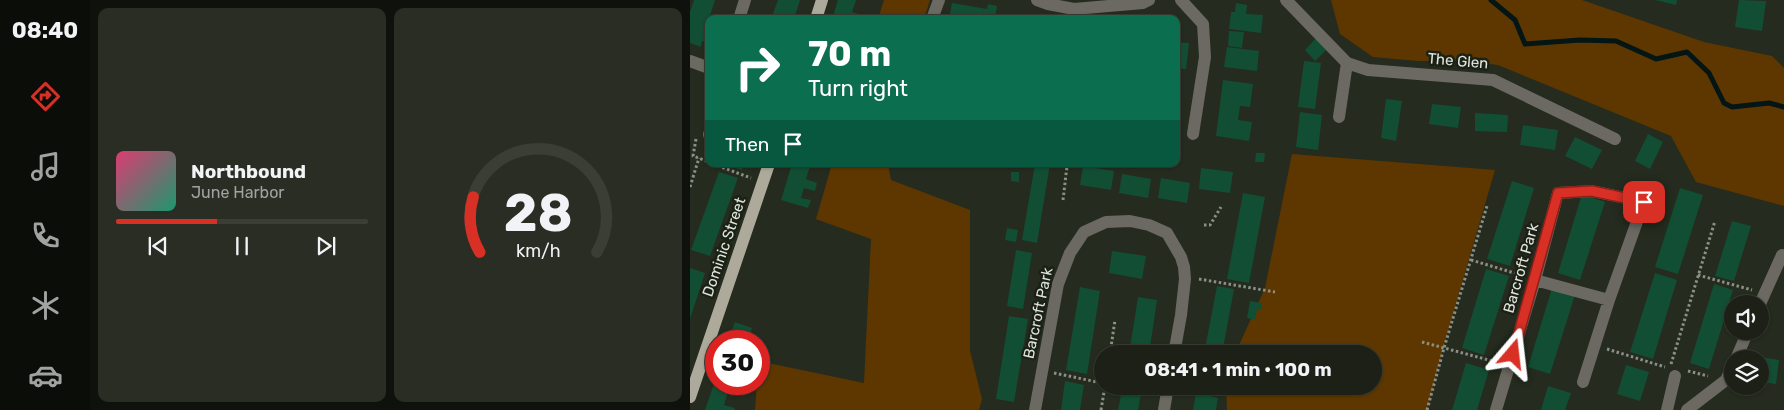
<!DOCTYPE html>
<html lang="en">
<head>
<meta charset="utf-8">
<style>
  body { margin:0; font-family:Rubik,sans-serif; background:#292d23; color:#f1f3f6; height:100vh; display:flex; flex-direction:column; font-size:19px; white-space:nowrap }
  * { box-sizing:border-box; margin:0 }
  p { font-size:16px; color:#a0a3a1 }
  .icon { flex:none; width:28px; height:28px; fill:none; stroke:currentColor; stroke-width:2; stroke-linecap:round; stroke-linejoin:round }
  .map { position:relative; flex:1; overflow:hidden }
  .side { display:flex; flex-direction:column; gap:8px; padding:8px; background:#0f120c; width:600px }
  .side>* { flex:none }
  .hud { position:absolute; left:15px; top:15px; width:475px; height:152px; border-radius:10px; box-shadow:0 1px 4px #0004,0 0 0 1px #3a3e35; background:#0b6e4f; color:#fff; overflow:hidden }
  .tools { position:absolute; left:1034px; top:295px; display:grid; gap:10px }
  .tools a { display:grid; place-items:center; width:45px; height:45px; border-radius:50%; background:#1c2016; box-shadow:0 1px 4px #0004,0 0 0 1px #3a3e35; font-size:25px }
  .speed { position:absolute; left:15px; top:330px; display:flex; gap:10px; font-size:25px; font-weight:700; text-align:center }
  .speed>* { display:grid; place-content:center; width:65px; height:65px; border-radius:50%; background:#1c2016; box-shadow:0 1px 4px #0004,0 0 0 1px #3a3e35; line-height:1 }
  .speed .limit { border:8px solid #d22; background:#fff; color:#111 }
  .pin { position:absolute; display:grid; place-items:center; width:42px; height:42px; color:#fff; margin:-21px; border-radius:10px; box-shadow:0 2px 8px #0006 }
  .me { position:absolute; width:55px; margin:-28px; rotate:17deg; stroke-linejoin:round; filter:drop-shadow(0 0 4px #0008) }
  .turn { display:flex; align-items:center; gap:18px; height:105px; padding:0 20px; font-size:22px }
  .turn .icon { width:65px; height:65px; stroke-width:2.5 }
  .turn b { display:block; font-size:35px; line-height:42px }
  .then { display:flex; align-items:center; height:48px; padding:0 20px; background:#0003; gap:10px; font-size:19px }
  .side .tile { flex:1; display:flex; flex-direction:column; justify-content:center; gap:8px; min-width:0; padding:0 18px; border-radius:10px; background:#292d23 }
  .side .dial { align-items:center; gap:0 }
  .dial svg { height:130px; overflow:visible; fill:none; stroke:#3a3e35; stroke-width:7; stroke-linecap:round; text-anchor:middle }
  .dial text { fill:#f1f3f6; stroke:none }
  .song { display:flex; align-items:center; gap:15px }
  .cover { width:60px; height:60px; border-radius:8px; background:linear-gradient(135deg,hsl(340 70% 55%),hsl(160 70% 35%)) }
  .played { height:5px; border-radius:2px; background:linear-gradient(90deg,#d93025 40%,#3a3e35 40%) }
  .keys { display:flex; justify-content:space-around; direction:ltr }
  .side .tiles { flex:1; display:grid; gap:8px; grid-template-columns:repeat(2,1fr) }
  .trip { position:absolute; left:404px; top:345px; width:288px; height:50px; border-radius:25px; background:#1c2016; box-shadow:0 1px 4px #0004,0 0 0 1px #3a3e35; font-weight:700; line-height:50px; text-align:center }
  main { display:flex; flex:1; min-height:0 }
  .dock { display:flex; flex-direction:column; width:90px; justify-content:space-around; align-items:center; background:#0b0d09; color:#a0a3a1 }
  .dock .icon { width:35px; height:35px }
  .dock .on { color:#d93025 }
  .dock b { font-size:22px; color:#f1f3f6 }
  .map>svg:first-child { display:block }
  .green { fill:#5e3700 }
  .lines { fill:none; stroke-linecap:round; stroke-linejoin:round }
  .stream { stroke:#031514; stroke-width:5 }
  .building { fill:#124e33 }
  .path { stroke:#8a9085; stroke-width:3; stroke-dasharray:2.5 2.5; stroke-linecap:butt }
  .minor { stroke:#6b6962; stroke-width:12 }
  .major { stroke:#adaa9b; stroke-width:12 }
  .route-casing { stroke:#8d1f18; stroke-width:12 }
  .route { stroke:#d93025; stroke-width:9 }
  .labels { text-anchor:middle; dominant-baseline:central; stroke-width:5; stroke-linejoin:round; paint-order:stroke }
  .street-label { font-size:15px; fill:#e1e6dd; stroke:#1b2115 }
</style>
</head>
<body>
<main>
<nav class="dock">
<b>08:40</b>
<svg class="icon on" aria-label="directions" viewBox="0 0 24 24"><path d="M12 3l9 9-9 9-9-9zM9 14v-3h6M13 9l2 2-2 2"/></svg>
<svg class="icon" aria-label="music" viewBox="0 0 24 24"><path d="M9 18V5l10-2v13"/><circle cx="6" cy="18" r="3"/><circle cx="16" cy="16" r="3"/></svg>
<svg class="icon" aria-label="phone" viewBox="0 0 24 24"><path d="M5 4h4l2 5-3 2q2 4 5 5l2-3 5 2v4C11 20 4 13 5 4z"/></svg>
<svg class="icon" aria-label="climate" viewBox="0 0 24 24"><path d="M12 3v18M4 7l16 10M4 17L20 7"/></svg>
<svg class="icon" aria-label="car" viewBox="0 0 24 24"><path d="M5 17H2v-5l4-1 3-4h7l3 4 3 1v5h-3M9 17h6M6 11h13"/><circle cx="7" cy="17" r="2"/><circle cx="17" cy="17" r="2"/></svg>
</nav>
<section class="side">
<div class="tiles">
<div class="tile">
<div class="song"><i class="cover"></i><div><b>Northbound</b><p>June Harbor</p></div></div>
<div class="played"></div>
<div class="keys"><svg class="icon" aria-label="previous" viewBox="0 0 24 24"><path d="M18 5L8 12l10 7zM5 5v14"/></svg><svg class="icon" aria-label="pause" viewBox="0 0 24 24"><path d="M8 5v14M16 5v14"/></svg><svg class="icon" aria-label="next" viewBox="0 0 24 24"><path d="M6 5l10 7-10 7zM19 5v14"/></svg></div>
</div>
<div class="tile dial"><svg viewBox="0 0 100 80">
<path d="M14 69A42 42 0 1 1 86 69"/>
<path d="M14 69A42 42 0 0 1 10 35" stroke="#d93025"/>
<text x="50" y="56" font-size="32" font-weight="700">28</text>
<text x="50" y="72" font-size="11">km/h</text>
</svg></div>
</div>
</section>
<div class="map">
<svg width="1094" height="410" viewBox="0 0 1094 410">
  <rect width="100%" height="100%" fill="#252b1e"/>
  <!-- green -->
  <path class="green" d="M194 0H240L234 19H188Z
    M641 0H892L1014 42 1082 56 1094 68V206L1006 182 981 136 808 65 778 61H728L683 57 650 34Z
    M602 154 805 170 756 338 737 410H537L536 386H682V354H545L575 288Z
    M142 164H198L201 180 280 210V351L292 399 289 410H65L67 384H69V361L174 383 181 239 90 206 126 219Z"/>
  <g class="lines">
    <!-- stream -->
    <path class="stream" d="M801 0 825 20 835 44 890 40 926 41 966 59 997 52 1019 73 1034 103 1042 107 1079 103 1094 107"/>
  </g>
  <!-- building -->
  <path class="building" d="M4 0H25L15 31 19 32V34L16 42 12 41 11 47 0 43V12Z
    M88 0H110L104 19H81Z
    M148 0H166L162 12 172 15 170 19H142Z
    M965 0H987L986 5Z
    M1049 0 1076 1 1072 31 1045 27Z
    M262 3 297 9 298 4 307 6 305 19H264L265 15 260 14Z
    M546 3 557 5 556 14 573 15 571 33 539 29 541 12H545Z
    M539 31 554 32 552 48 538 46Z
    M626 38 637 49 625 61 615 50Z
    M486 42 499 43 496 69 486 68Z
    M537 47 569 51 567 71 534 67Z
    M614 61 631 63 625 109 608 107Z
    M533 80 563 84 560 107 550 106 548 120 562 122 559 141 526 136Z
    M696 99 712 101 706 141 691 138Z
    M742 104 771 107 768 128 739 124Z
    M486 108H490L487 126H486Z
    M610 112 632 115 628 150 606 147Z
    M785 113 818 115 817 132 785 131Z
    M833 125 868 130 865 150 830 145Z
    M958 134 973 142 960 169 945 161Z
    M885 137 912 150 902 169 875 156Z
    M566 153H575L574 162H565Z
    M34 164H54L52 170Z
    M102 164H128L127 168 120 166 116 179 127 183 125 191 114 188 111 198 121 200 118 208 91 200Z
    M345 164H360L347 243 332 240Z
    M393 166 424 171 421 190 390 185Z
    M511 168 543 172 540 193 509 189Z
    M29 172 48 178 20 256 1 250Z
    M321 172H329V182L321 181Z
    M432 174 461 179 458 198 429 193Z
    M471 178 500 183 497 203 468 198Z
    M822 181 844 188 820 266 797 259Z
    M990 188 1013 195 988 274 965 267Z
    M553 193 575 197 559 283 537 279Z
    M892 194 915 202 890 280 868 273Z
    M1042 221 1061 226 1044 281 1025 276Z
    M317 228 328 230 326 242 315 240Z
    M326 250 342 253 333 309 317 306Z
    M422 251 456 256 452 279 419 273Z
    M0 268 15 273 0 319Z
    M796 269 819 276 794 355 772 348Z
    M965 273 987 280 963 359 940 352Z
    M1024 284 1043 290 1019 369 1000 363Z
    M527 286 544 289 532 354H514Z
    M390 287 410 291 397 374 376 370Z
    M862 288 885 295 860 374 838 367Z
    M448 297 467 300 459 354H439Z
    M560 301 572 303 571 310 567 309 565 320 557 318Z
    M319 316 338 319 324 402 306 399Z
    M45 322 62 328 57 341H38Z
    M1064 356 1089 360 1086 384 1070 382V359H1064Z
    M776 363 799 370 787 410H762Z
    M936 365 959 372 950 401 927 394Z
    M26 378V384H51L49 392 39 388 34 405 45 408 44 410H15Z
    M375 381 394 385 390 410H371Z
    M858 386 881 393 875 410H851Z
    M432 390 451 394 448 410H428Z
    M506 393 528 398 526 410H503Z"/>
  <g class="lines">
    <!-- path -->
    <path class="path" d="M6 139 3 156 19 162
      M23 164 61 178
      M0 187 9 158
      M373 200 377 166
      M514 225H520L531 207
      M781 260 831 275
      M1008 275 1062 290
      M509 279 585 292
      M732 342 806 362
      M917 349 975 367
      M420 354 425 320
      M981 364 1025 221
      M998 371 1018 376
      M364 373 412 383
      M433 386 464 391
      M411 410 415 386
      M737 410 754 348 797 206"/>
    <!-- minor -->
    <path class="minor" d="M347 0 358 4 384 9 453 3 459 0
      M491 0 513 24 515 57 503 134
      M596 0 657 63 678 70 803 80 925 139
      M49 19 55 0
      M242 19 249 0
      M0 61 19 68
      M649 117 657 63
      M19 135V134
      M845 280 919 300
      M1070 304 1092 255
      M1046 359 1058 331
      M345 410 368 284 380 253 394 232 416 222 440 221 459 225 477 233 491 257 494 267 495 279 491 315 484 354
      M474 410 478 386
      M806 410 845 280 868 193 902 191 954 202 919 300 893 382
      M977 410 985 376
      M997 410 1036 380 1042 366"/>
    <!-- major -->
    <path class="major" d="M126 19 132 0
      M0 397 79 164"/>
  </g>
  <g class="lines">
    <!-- route casing -->
    <g class="route-casing">
      <path id="route" d="M823 354 868 193 902 191 954 202"/>
    </g>
    <!-- route -->
    <use href="#route" class="route"/>
  </g>
  <g class="labels">
    <!-- street labels -->
    <g class="street-label">
      <text transform="translate(768 61) rotate(5)">The Glen</text>
      <text transform="translate(34 247) rotate(-71)">Dominic Street</text>
      <text transform="translate(831 268) rotate(-74)">Barcroft Park</text>
      <text transform="translate(348 313) rotate(-78)">Barcroft Park</text>
    </g>
  </g>
</svg>
<div class="tools">
<a><svg class="icon" aria-label="sound" viewBox="0 0 24 24"><path d="M4 9h4l5-4v14l-5-4H4zM17 9q2 3 0 6"/></svg></a>
<a><svg class="icon" aria-label="layers" viewBox="0 0 24 24"><path d="M12 4l9 5-9 5-9-5zM3 14l9 5 9-5"/></svg></a>
</div>
<div class="speed"><div class="limit">30</div></div>
<div class="pin" style="left:954px;top:202px;background:#d93025"><svg class="icon" aria-label="arrive" viewBox="0 0 24 24"><path d="M6 21V4h12l-3 4 3 4H6"/></svg></div>
<svg class="me" style="left:823px;top:354px" viewBox="-20 -20 40 40"><path d="M0-17L14 15 0 8-14 15z" fill="#d93025" stroke="#fff" stroke-width="4"/></svg>
<div class="trip">08:41 · 1 min · 100 m</div>
<div class="hud">
<div class="turn"><svg class="icon" aria-label="right" viewBox="0 0 24 24"><path d="M7 20v-9h11M14 6l5 5-5 5"/></svg><div><b>70 m</b>Turn right</div></div>
<div class="then">Then<svg class="icon" aria-label="arrive" viewBox="0 0 24 24"><path d="M6 21V4h12l-3 4 3 4H6"/></svg></div>
</div>
</div>
</main>
</body>
</html>
